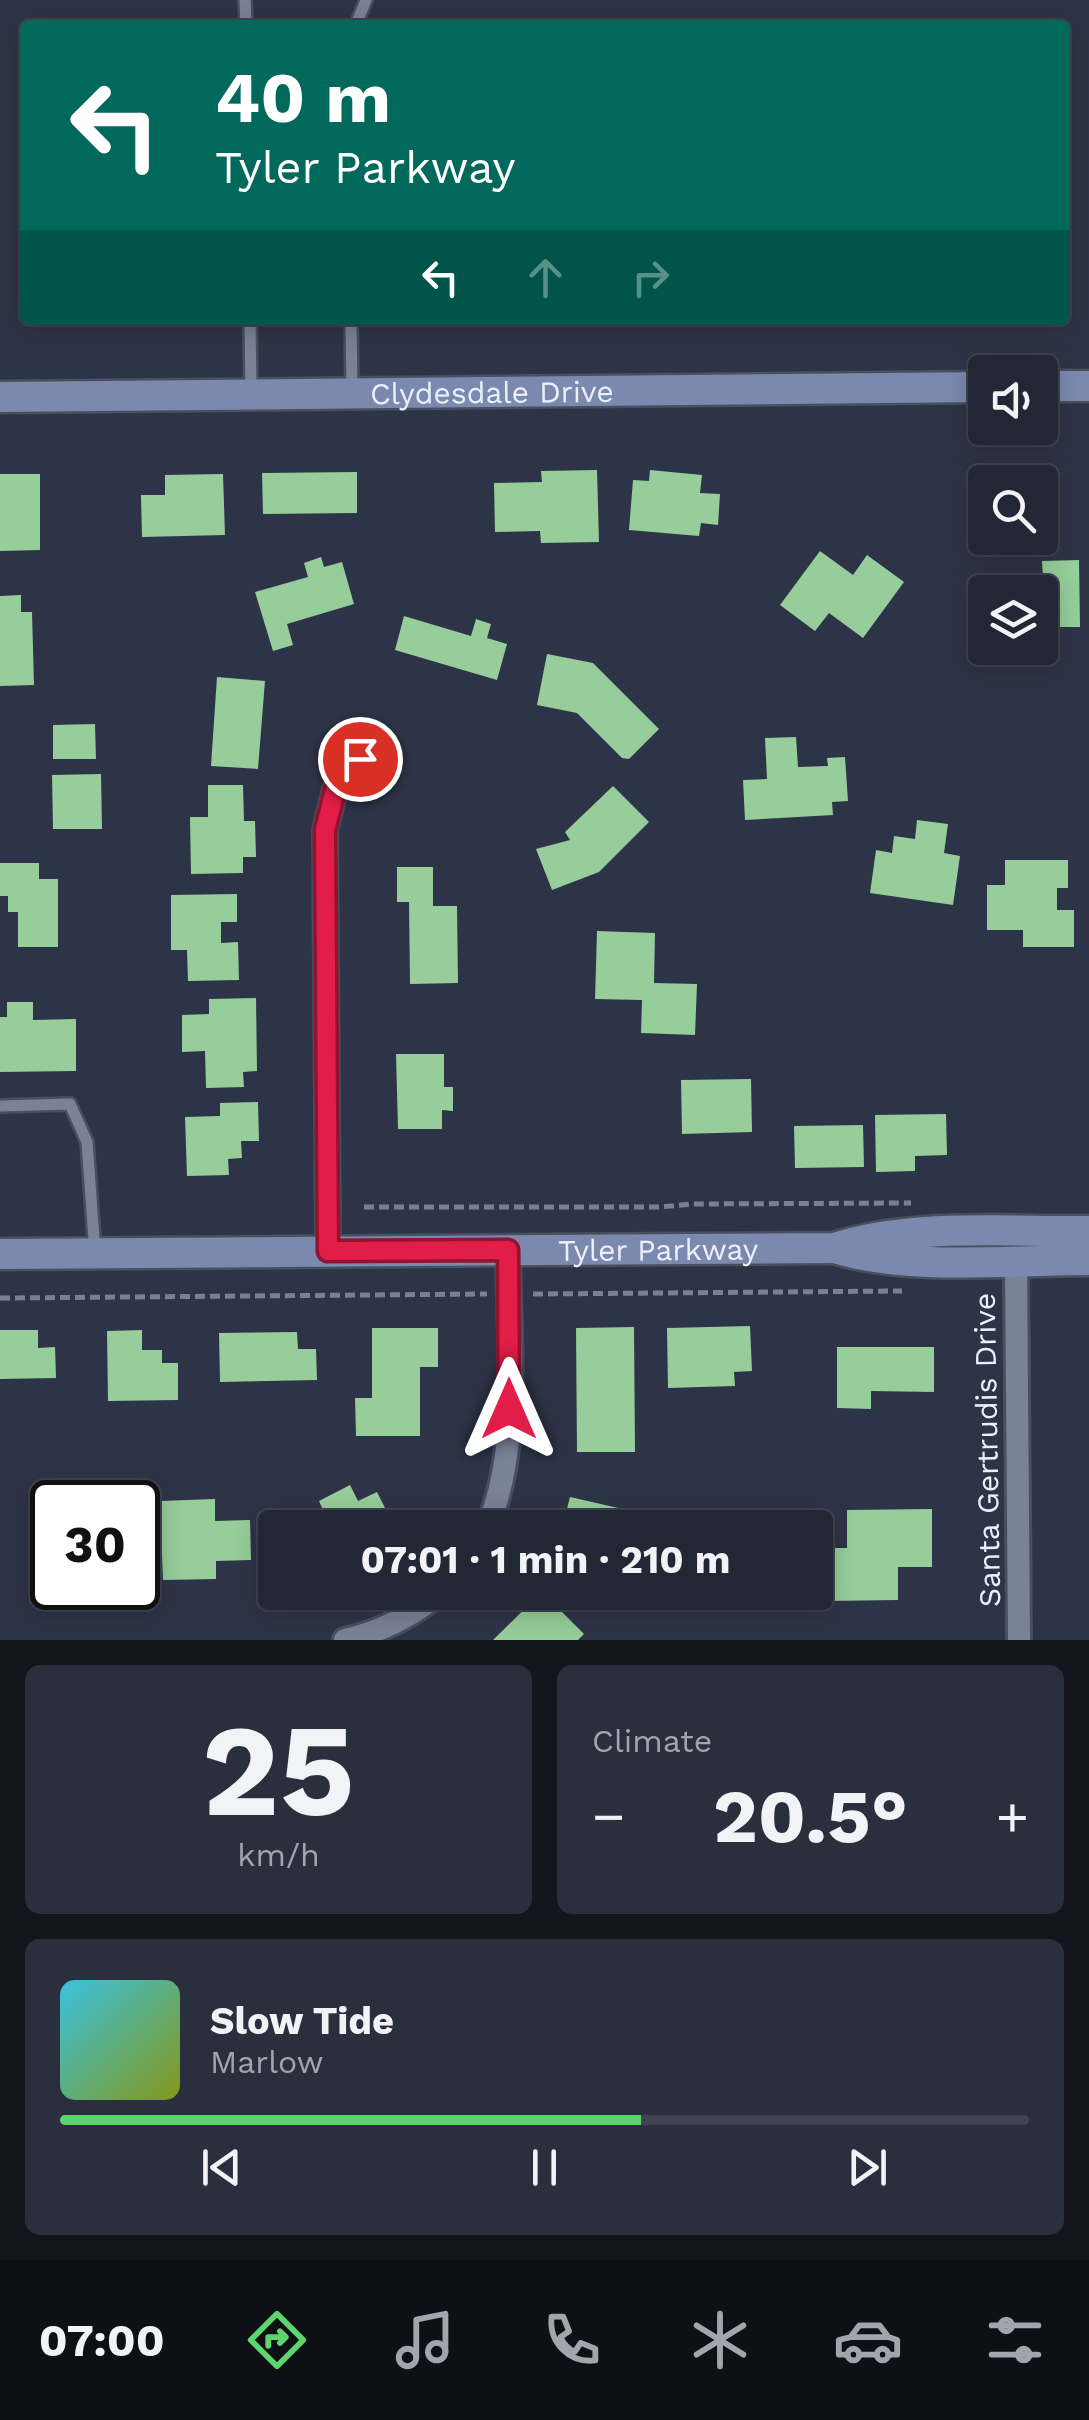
<!DOCTYPE html>
<html lang="en">
<head>
<meta charset="utf-8">
<style>
  body { margin:0; font-family:"Work Sans",sans-serif; background:#2a2f3d; color:#f1f3f6; height:100vh; display:flex; flex-direction:column; font-size:38px; white-space:nowrap }
  * { box-sizing:border-box; margin:0 }
  p { font-size:32px; color:#a2a5ad }
  .icon { flex:none; width:55px; height:55px; fill:none; stroke:currentColor; stroke-width:2; stroke-linecap:round; stroke-linejoin:round }
  .map { position:relative; height:1640px; overflow:hidden }
  .side { display:flex; flex-direction:column; gap:25px; padding:25px; background:#13151d; flex:1 }
  .side>* { flex:none }
  .top-card { position:absolute; left:20px; top:20px; width:1050px; height:305px; border-radius:10px; box-shadow:0 5px 25px #0003,0 0 0 2px #3f4450; background:#00695c; color:#fff; overflow:hidden }
  .fabs { position:absolute; left:968px; top:355px; display:grid; gap:20px }
  .fabs a { display:grid; place-items:center; width:90px; height:90px; border-radius:10px; background:#222735; box-shadow:0 5px 25px #0003,0 0 0 2px #3f4450; font-size:50px }
  .speed { position:absolute; left:30px; top:1480px; display:flex; gap:20px; font-size:50px; font-weight:700; text-align:center }
  .speed>* { display:grid; place-content:center; width:130px; height:130px; border-radius:50%; background:#222735; box-shadow:0 5px 25px #0003,0 0 0 2px #3f4450; line-height:1 }
  .speed .limit { border:5px solid #111; border-radius:15px; background:#fff; color:#111 }
  .pin { position:absolute; display:grid; place-items:center; width:85px; height:85px; color:#fff; margin:-42px; border:5px solid #fff; border-radius:50%; box-shadow:0 2px 10px #0007 }
  .me { position:absolute; width:110px; margin:-55px; rotate:0deg; stroke-linejoin:round; filter:drop-shadow(0 0 8px #0008) }
  .turn { display:flex; align-items:center; gap:35px; height:210px; padding:0 30px; font-size:45px }
  .turn .icon { width:130px; height:130px; stroke-width:2.5 }
  .turn b { display:block; font-size:70px; line-height:85px }
  .lanes { display:flex; align-items:center; height:95px; padding:0 30px; background:#0003; justify-content:center; gap:50px; direction:ltr }
  .lanes .off { opacity:.35 }
  .big { font-size:75px; font-weight:700; line-height:1.1 }
  .side .tile { flex:1; display:flex; flex-direction:column; justify-content:center; gap:15px; min-width:0; padding:0 35px; border-radius:15px; background:#2a2f3d }
  .side .dial { align-items:center; gap:0 }
  .dial b { font-size:130px; line-height:1 }
  .song { display:flex; align-items:center; gap:30px }
  .cover { width:120px; height:120px; border-radius:15px; background:linear-gradient(135deg,hsl(190 70% 55%),hsl(70 70% 35%)) }
  .played { height:10px; border-radius:5px; background:linear-gradient(90deg,#5dd56d 60%,#3f4450 60%) }
  .keys { display:flex; justify-content:space-around; direction:ltr }
  .heat { display:flex; justify-content:space-between; align-items:center; font-size:55px; direction:ltr }
  .side .tiles { flex:1; display:grid; gap:25px; grid-template-columns:1fr 1fr }
  .tile:last-child { grid-column:span 2 }
  .trip { position:absolute; left:258px; top:1510px; width:575px; height:100px; border-radius:10px; background:#222735; box-shadow:0 5px 25px #0003,0 0 0 2px #3f4450; font-weight:700; line-height:100px; text-align:center }
  .menu { display:flex; height:160px; justify-content:space-around; align-items:center; background:#0e1015; color:#a2a5ad }
  .menu .icon { width:70px; height:70px }
  .menu .on { color:#5dd56d }
  .menu b { font-size:45px; color:#f1f3f6 }
  .map>svg:first-child { display:block }
  .building { fill:#96cd9a }
  .lines { fill:none; stroke-linecap:round; stroke-linejoin:round }
  .lane-casing { stroke:#494f5f; stroke-width:16 }
  .street-casing { stroke:#494f5f; stroke-width:28 }
  .secondary-casing { stroke:#494f5f; stroke-width:35 }
  .path { stroke:#7b8091; stroke-width:5; stroke-dasharray:10 5; stroke-linecap:butt }
  .lane { stroke:#7a8298; stroke-width:11 }
  .street { stroke:#7a8298; stroke-width:22 }
  .secondary { stroke:#7c89af; stroke-width:30 }
  .route-casing { stroke:#92132f; stroke-width:25 }
  .route { stroke:#e11d48; stroke-width:18 }
  .labels { text-anchor:middle; dominant-baseline:central; stroke-width:10; stroke-linejoin:round; paint-order:stroke }
  .street-label { font-size:30px; fill:#ecf0fd; stroke:#2e3447 }
</style>
</head>
<body>
<div class="map">
<svg width="1089" height="1640" viewBox="0 0 1089 1640">
  <rect width="100%" height="100%" fill="#2e3447"/>
  <!-- building -->
  <path class="building" d="M597 470 599 542 541 543 540 531 495 532 494 483 542 482 541 471Z
    M650 470 702 475 700 493 720 494 718 525 701 523 699 536 629 530 633 480 649 481Z
    M357 472V513L263 514 262 473Z
    M0 474H40V550L0 551Z
    M223 474 225 535 142 537 141 495H165V475Z
    M820 551 853 575 867 555 904 582 863 638 829 613 815 631 780 605Z
    M321 557 324 567 342 562 354 604 287 624 293 645 273 651 255 592 308 577 304 563Z
    M1079 560 1080 627H1040V592H994V578L1043 577 1042 561Z
    M980 591H985V628H981Z
    M21 595V612H32L34 685 0 686V596Z
    M404 616 471 636 476 619 491 624 487 638 507 644 497 680 395 650Z
    M547 654 593 663 659 729 629 759 622 758 577 713 537 705Z
    M217 677 265 681 258 769 211 766Z
    M95 724 96 759H53V725Z
    M796 737 798 767 828 766 827 758 845 757 848 801 832 802 833 815 745 820 743 780 767 779 765 738Z
    M101 774 102 829H53L52 775Z
    M208 785H243L244 821H255L256 857H243V873L191 874 190 817H208Z
    M613 786 649 822 599 872 552 890 536 849 570 840 565 832Z
    M917 820 948 824 944 853 960 856 953 905 870 893 876 850 892 853 894 836 915 839Z
    M1005 860H1068V888H1057V910H1074V947H1023V930H987V885H1005Z
    M0 863H39V879H58V947H18V912H8V896H0Z
    M397 867H433V906H457L458 983 410 984 409 902H397Z
    M237 894V922H221V943L238 942 239 980 188 981 187 950H171V895Z
    M597 931 655 933 654 983 697 984 695 1035 641 1033 642 1000 595 999Z
    M256 998 257 1071 243 1072 244 1087 206 1088 205 1051 182 1052V1015L209 1014V999Z
    M7 1002H33V1020L76 1019V1071L0 1072V1017H7Z
    M396 1054H444V1087H453V1111L442 1110V1129H398Z
    M751 1079 752 1132 682 1134 681 1080Z
    M258 1102 259 1141H241L242 1158 228 1159 229 1175 187 1176 185 1117 220 1116V1103Z
    M946 1114 947 1155 915 1156V1171L876 1172 875 1115Z
    M863 1125 864 1167 795 1168 794 1126Z
    M750 1326 752 1371 734 1372 735 1386 668 1388 667 1328Z
    M634 1327 635 1452H577L576 1328Z
    M372 1328H438V1367H420V1436H356L355 1398H372Z
    M0 1330H38V1348L55 1347 56 1378 0 1379Z
    M142 1330V1350H162V1363H178V1400L108 1401 107 1331Z
    M297 1332 298 1349H316L317 1380 220 1382 219 1333Z
    M837 1347H934V1392L871 1391V1409L837 1408Z
    M350 1485 358 1501 377 1492 395 1528H310L327 1519 319 1501Z
    M570 1497 636 1512 632 1528H562Z
    M215 1499V1521L250 1520 251 1560 216 1561V1579L163 1580 160 1501Z
    M932 1509V1567H898V1600L827 1601V1548H847V1510Z
    M542 1592 584 1634 578 1640H493Z"/>
  <g class="lines">
    <!-- lane casing -->
    <g class="lane-casing">
      <path id="lane" d="M245 0 246 25
        M356 25 366 0
        M250 320 251 391
        M351 320 352 390
        M0 1106 70 1104 87 1142 95 1253"/>
    </g>
    <!-- street casing -->
    <g class="street-casing">
      <path id="street" d="M328 1251 325 830 335 790 360 759
        M1016 1260 1019 1640
        M487 1528C522 1447 508 1337 508 1249
        M345 1640C381 1632 412 1616 441 1592"/>
    </g>
    <!-- secondary casing -->
    <g class="secondary-casing">
      <g id="secondary">
        <path d="M1040 386H1089"/>
        <path id="s1" d="M0 397 985 387"/>
        <path d="M835 1248C906 1271 1012 1260 1089 1260"/>
        <path id="s2" d="M0 1254 835 1248C909 1223 1010 1232 1089 1231"/>
      </g>
    </g>
    <!-- path -->
    <path class="path" d="M364 1207H660L692 1204 911 1203
      M533 1294 902 1291
      M0 1298 487 1294"/>
    <!-- lane -->
    <use href="#lane" class="lane"/>
    <!-- street -->
    <use href="#street" class="street"/>
    <!-- secondary -->
    <use href="#secondary" class="secondary"/>
  </g>
  <g class="lines">
    <!-- route casing -->
    <g class="route-casing">
      <path id="route" d="M360 759 335 790 325 830 328 1251 508 1250 509 1409"/>
    </g>
    <!-- route -->
    <use href="#route" class="route"/>
  </g>
  <g class="labels">
    <!-- street labels -->
    <g class="street-label">
      <text stroke="none"><textPath href="#s1" startOffset="492">Clydesdale Drive</textPath></text>
      <text stroke="none"><textPath href="#s2" startOffset="658">Tyler Parkway</textPath></text>
      <text transform="translate(987 1450) rotate(-91)">Santa Gertrudis Drive</text>
    </g>
  </g>
</svg>
<div class="fabs">
<a><svg class="icon" aria-label="sound" viewBox="0 0 24 24"><path d="M4 9h4l5-4v14l-5-4H4zM17 9q2 3 0 6"/></svg></a>
<a><svg class="icon" aria-label="search" viewBox="0 0 24 24"><circle cx="10" cy="10" r="6"/><path d="M15 15l6 6"/></svg></a>
<a><svg class="icon" aria-label="layers" viewBox="0 0 24 24"><path d="M12 4l9 5-9 5-9-5zM3 14l9 5 9-5"/></svg></a>
</div>
<div class="speed"><div class="limit">30</div></div>
<div class="pin" style="left:360px;top:759px;background:#d93025"><svg class="icon" aria-label="arrive" viewBox="0 0 24 24"><path d="M6 21V4h12l-3 4 3 4H6"/></svg></div>
<svg class="me" style="left:509px;top:1409px" viewBox="-20 -20 40 40"><path d="M0-17L14 15 0 8-14 15z" fill="#e11d48" stroke="#fff" stroke-width="4"/></svg>
<div class="trip">07:01 · 1 min · 210 m</div>
<div class="top-card">
<div class="turn"><svg class="icon" aria-label="left" viewBox="0 0 24 24"><path d="M17 20v-9H6M10 6l-5 5 5 5"/></svg><div><b>40 m</b>Tyler Parkway</div></div>
<div class="lanes"><svg class="icon" aria-label="left" viewBox="0 0 24 24"><path d="M17 20v-9H6M10 6l-5 5 5 5"/></svg><svg class="icon off" aria-label="ahead" viewBox="0 0 24 24"><path d="M12 20V5M6 11l6-6 6 6"/></svg><svg class="icon off" aria-label="right" viewBox="0 0 24 24"><path d="M7 20v-9h11M14 6l5 5-5 5"/></svg></div>
</div>
</div>
<section class="side">
<div class="tiles">
<div class="tile dial"><b>25</b><p>km/h</p></div>
<div class="tile"><p>Climate</p>
<div class="heat"><a>−</a><b class="big">20.5°</b><a>+</a></div>
</div>
<div class="tile">
<div class="song"><i class="cover"></i><div><b>Slow Tide</b><p>Marlow</p></div></div>
<div class="played"></div>
<div class="keys"><svg class="icon" aria-label="previous" viewBox="0 0 24 24"><path d="M18 5L8 12l10 7zM5 5v14"/></svg><svg class="icon" aria-label="pause" viewBox="0 0 24 24"><path d="M8 5v14M16 5v14"/></svg><svg class="icon" aria-label="next" viewBox="0 0 24 24"><path d="M6 5l10 7-10 7zM19 5v14"/></svg></div>
</div>
</div>
</section>
<nav class="menu">
<b>07:00</b>
<svg class="icon on" aria-label="directions" viewBox="0 0 24 24"><path d="M12 3l9 9-9 9-9-9zM9 14v-3h6M13 9l2 2-2 2"/></svg>
<svg class="icon" aria-label="music" viewBox="0 0 24 24"><path d="M9 18V5l10-2v13"/><circle cx="6" cy="18" r="3"/><circle cx="16" cy="16" r="3"/></svg>
<svg class="icon" aria-label="phone" viewBox="0 0 24 24"><path d="M5 4h4l2 5-3 2q2 4 5 5l2-3 5 2v4C11 20 4 13 5 4z"/></svg>
<svg class="icon" aria-label="climate" viewBox="0 0 24 24"><path d="M12 3v18M4 7l16 10M4 17L20 7"/></svg>
<svg class="icon" aria-label="car" viewBox="0 0 24 24"><path d="M5 17H2v-5l4-1 3-4h7l3 4 3 1v5h-3M9 17h6M6 11h13"/><circle cx="7" cy="17" r="2"/><circle cx="17" cy="17" r="2"/></svg>
<svg class="icon" aria-label="filters" viewBox="0 0 24 24"><path d="M4 7h16M4 17h16"/><circle cx="9" cy="7" r="2"/><circle cx="15" cy="17" r="2"/></svg>
</nav>
</body>
</html>
